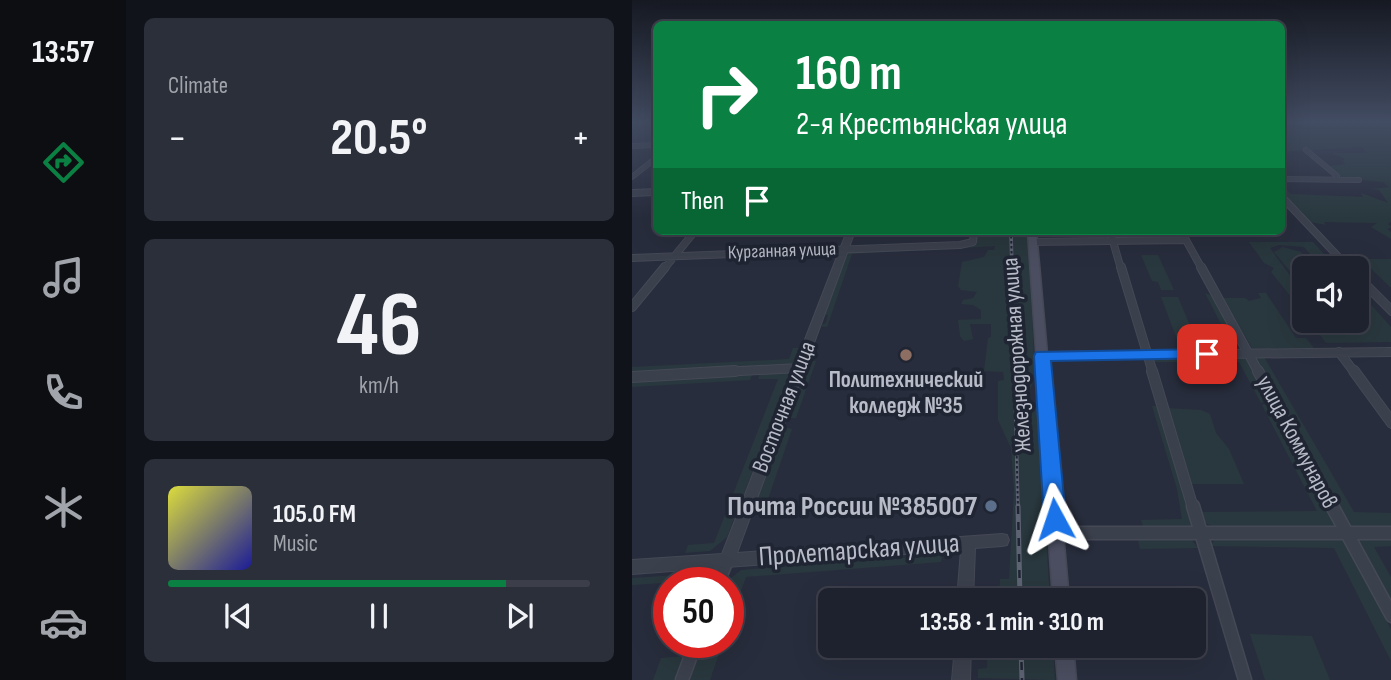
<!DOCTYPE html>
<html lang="en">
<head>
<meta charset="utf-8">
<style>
  body { margin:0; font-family:"Sofia Sans Condensed",sans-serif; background:#2b2f3a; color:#f1f3f6; height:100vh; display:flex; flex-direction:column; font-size:26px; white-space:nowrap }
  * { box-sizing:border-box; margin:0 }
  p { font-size:23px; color:#a1a4aa }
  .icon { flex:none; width:38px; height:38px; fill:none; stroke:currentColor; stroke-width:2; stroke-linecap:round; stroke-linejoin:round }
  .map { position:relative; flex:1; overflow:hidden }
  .side { display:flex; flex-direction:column; gap:18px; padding:18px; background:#101319; width:506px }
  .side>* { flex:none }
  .guide { position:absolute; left:21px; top:21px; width:632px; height:214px; border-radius:10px; box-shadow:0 7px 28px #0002,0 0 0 2px #3c3f4a; background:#0b8043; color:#fff; overflow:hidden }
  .tools { position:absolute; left:660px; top:256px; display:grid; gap:14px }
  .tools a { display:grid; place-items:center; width:77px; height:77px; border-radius:10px; background:#1e222e; box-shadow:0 7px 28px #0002,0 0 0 2px #3c3f4a; font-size:35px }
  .speed { position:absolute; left:21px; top:567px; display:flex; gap:14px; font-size:35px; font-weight:700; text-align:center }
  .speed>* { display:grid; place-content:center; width:91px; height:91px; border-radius:50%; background:#1e222e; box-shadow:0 7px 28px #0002,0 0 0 2px #3c3f4a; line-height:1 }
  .speed .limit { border:10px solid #d22; background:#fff; color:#111 }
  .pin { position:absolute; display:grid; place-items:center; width:60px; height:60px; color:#fff; margin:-30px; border-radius:14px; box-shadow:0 4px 10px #0006 }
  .me { position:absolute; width:77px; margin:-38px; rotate:355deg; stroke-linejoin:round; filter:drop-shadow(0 0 5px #0008) }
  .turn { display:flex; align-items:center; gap:24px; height:147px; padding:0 28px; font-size:32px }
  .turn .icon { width:91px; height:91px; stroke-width:2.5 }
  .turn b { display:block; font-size:49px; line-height:60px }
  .then { display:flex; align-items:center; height:66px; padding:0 28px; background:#0003; gap:14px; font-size:26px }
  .big { font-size:52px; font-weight:700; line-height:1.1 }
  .side .widget { flex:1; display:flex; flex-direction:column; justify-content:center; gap:10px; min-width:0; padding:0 24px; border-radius:10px; background:#2b2f3a }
  .side .dial { align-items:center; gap:0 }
  .dial b { font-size:91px; line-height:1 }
  .song { display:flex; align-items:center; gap:21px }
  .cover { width:84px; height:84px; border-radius:10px; background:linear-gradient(135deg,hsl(60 70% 55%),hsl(240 70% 35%)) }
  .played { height:7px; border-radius:4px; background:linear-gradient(90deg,#0b8043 80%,#3c3f4a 80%) }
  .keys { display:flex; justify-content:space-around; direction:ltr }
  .heat { display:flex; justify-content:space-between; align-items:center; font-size:38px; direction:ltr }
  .trip { position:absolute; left:186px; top:588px; width:388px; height:70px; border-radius:10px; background:#1e222e; box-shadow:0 7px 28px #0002,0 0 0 2px #3c3f4a; font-weight:700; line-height:70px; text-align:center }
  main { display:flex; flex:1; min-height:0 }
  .tab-bar { display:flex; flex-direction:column; width:126px; justify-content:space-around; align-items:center; background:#0c0e12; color:#a1a4aa }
  .tab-bar .icon { width:49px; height:49px }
  .tab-bar .current { color:#0b8043 }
  .tab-bar b { font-size:32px; color:#f1f3f6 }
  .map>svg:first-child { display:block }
  .green { fill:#29383e }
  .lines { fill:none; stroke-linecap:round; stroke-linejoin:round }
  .minor-far4-casing { stroke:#454956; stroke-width:6 }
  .minor-far3-casing { stroke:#454956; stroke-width:8 }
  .minor-far2-casing { stroke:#454956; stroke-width:10 }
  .minor-far1-casing { stroke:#454956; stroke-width:12 }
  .minor-casing { stroke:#454956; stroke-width:15 }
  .tertiary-casing { stroke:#454956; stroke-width:2 }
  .secondary-casing { stroke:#454956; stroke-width:3 }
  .minor-far4 { stroke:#3b404d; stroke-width:4.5 }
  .minor-far3 { stroke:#3b404d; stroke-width:6 }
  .minor-far2 { stroke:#3b404d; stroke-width:8 }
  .minor-far1 { stroke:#3b404d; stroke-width:10 }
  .minor { stroke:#3b404d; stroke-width:12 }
  .tertiary { fill:#3b404d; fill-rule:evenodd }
  .secondary { fill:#4a4e60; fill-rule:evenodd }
  .rail-far1-casing { stroke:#5e6374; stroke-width:3.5 }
  .rail-casing { stroke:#5e6374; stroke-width:5 }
  .rail-far1 { stroke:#202533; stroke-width:2; stroke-dasharray:2.5; stroke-linecap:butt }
  .rail { stroke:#202533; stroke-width:2.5; stroke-dasharray:8; stroke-linecap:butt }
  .route { fill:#1a73e8; stroke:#114b97; stroke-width:2 }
  .education-dot { fill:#8d6e63; stroke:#202533; stroke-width:2.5 }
  .service-dot { fill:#5c6f8a; stroke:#202533; stroke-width:2.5 }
  .labels { text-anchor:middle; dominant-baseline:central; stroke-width:7; stroke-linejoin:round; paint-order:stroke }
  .far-street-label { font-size:19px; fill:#b8bbc8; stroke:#202533 }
  .street-label { font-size:23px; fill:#b8bbc8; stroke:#202533 }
  .poi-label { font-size:23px; font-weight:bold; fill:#b8bbc8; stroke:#202533 }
  .near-poi-label { font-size:28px; font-weight:bold; fill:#b8bbc8; stroke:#202533; text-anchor:end }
  .near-street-label { font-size:28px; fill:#b8bbc8; stroke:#202533 }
</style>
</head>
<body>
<main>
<nav class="tab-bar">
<b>13:57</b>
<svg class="icon current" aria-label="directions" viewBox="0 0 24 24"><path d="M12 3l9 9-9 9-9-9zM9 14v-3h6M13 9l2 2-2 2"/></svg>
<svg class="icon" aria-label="music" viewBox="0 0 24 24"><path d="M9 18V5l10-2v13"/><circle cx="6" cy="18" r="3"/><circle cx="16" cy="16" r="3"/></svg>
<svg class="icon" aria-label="phone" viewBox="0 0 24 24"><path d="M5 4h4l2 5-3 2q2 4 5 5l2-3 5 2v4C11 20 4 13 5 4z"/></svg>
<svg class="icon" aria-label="climate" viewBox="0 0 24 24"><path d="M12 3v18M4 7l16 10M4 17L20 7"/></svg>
<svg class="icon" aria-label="car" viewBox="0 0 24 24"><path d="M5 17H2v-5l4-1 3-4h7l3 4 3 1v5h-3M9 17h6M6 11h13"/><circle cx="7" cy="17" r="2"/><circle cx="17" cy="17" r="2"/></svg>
</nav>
<section class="side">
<div class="widget"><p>Climate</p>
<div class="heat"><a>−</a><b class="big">20.5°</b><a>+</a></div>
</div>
<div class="widget dial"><b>46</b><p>km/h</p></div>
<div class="widget">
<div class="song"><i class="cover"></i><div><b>105.0 FM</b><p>Music</p></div></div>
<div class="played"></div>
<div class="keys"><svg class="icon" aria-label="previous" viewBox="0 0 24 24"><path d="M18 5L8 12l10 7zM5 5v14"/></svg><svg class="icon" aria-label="pause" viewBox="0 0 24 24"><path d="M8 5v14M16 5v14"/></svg><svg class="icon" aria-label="next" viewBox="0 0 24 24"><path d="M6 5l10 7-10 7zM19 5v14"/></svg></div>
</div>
</section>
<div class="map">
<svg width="760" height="680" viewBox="0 0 760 680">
  <rect width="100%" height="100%" fill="#282d3d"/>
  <!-- green -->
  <path class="green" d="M649 123H759L760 221 756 224 760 227 755 229 759 232V239L739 227 745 223 692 222 694 225 678 222 649 192V184L659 194 731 197 729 193 756 203 747 190 737 189 757 187 751 182 710 178 696 166 714 164 710 161 713 159 699 153H735L730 147 649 152Z
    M344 231H396L403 377 396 395 406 410 418 600H367L368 579H377L382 491 379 448 366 420V381L372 380 371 372 352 371 356 338 359 337V324H338L341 339 332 341 328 336 326 320 349 319V310L341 305 329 304 331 300 341 298 345 292 329 290 326 286 330 262 352 257 356 250H362L363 246 280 251 334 246Z
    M617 242H681L705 268H690L672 247 647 245 638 248 667 288 672 289V313L639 272 642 268 632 263Z
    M651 247 669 252 682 268H672V284L666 281 642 252Z
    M274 249 273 251 220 254 195 327 187 326 194 323 196 315 191 314 215 252Z
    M509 255H526L542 290H529L526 282 520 281Z
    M729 259H759V288Z
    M725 289 759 327V342L694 343 677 320H724L725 313 730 312 725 306Z
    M573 293 580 296 607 344 605 349 582 350 574 346 600 345Z
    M626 293H634L664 338H674L683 349 620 348 590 298H613L617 301 629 298Z
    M529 297H546L567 347H548Z
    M161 348H170L163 362 155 365 0 374V367L157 359Z
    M608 356 615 360 637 397 629 403 607 362H518L521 358Z
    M626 357H632L722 512 759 513V528H724L714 523 623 362Z
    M174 361H184L164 418H153Z
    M155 371 158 376 95 537 78 551 53 553 56 545 82 543 146 379H126L128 373Z
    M121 373 118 380 0 387V380Z
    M639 402 703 521 702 528 584 527 575 524 567 512 685 511 630 405Z
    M520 406H525L561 516 562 524 559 527 511 526 509 520 550 519 545 489Z
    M534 408 569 410 578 414 584 433 597 449 612 484H559Z
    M149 426 160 429 136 499 123 501Z
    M759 535V546L742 547 759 577V607L722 539Z
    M704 536 712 542 759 629V661L702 548 578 546 583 539Z
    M559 539 566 548 508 549 506 540Z
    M310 555 309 562 114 577 96 627V583H93L109 570Z
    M60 574 69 576 75 583 61 581 0 585V578Z
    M618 634 680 636 698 680H633Z
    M71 642H91L78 680H58Z
    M355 646H421L423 680 346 678V669L355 668Z
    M54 656 44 680H21L29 658Z"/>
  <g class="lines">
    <!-- minor-far4 casing -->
    <g class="minor-far4-casing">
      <path id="minor-far4" d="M0 146 24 145
        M674 150 705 176 703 179
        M0 177 24 158
        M649 179 727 180"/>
    </g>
    <!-- minor-far3 casing -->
    <g class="minor-far3-casing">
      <path id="minor-far3" d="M0 193 24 192
        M649 196 717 268
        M478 231 489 269
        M549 231 570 269
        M401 242 554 240
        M0 258 328 245 341 242 342 231
        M32 269 63 231"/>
    </g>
    <!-- minor-far2 casing -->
    <g class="minor-far2-casing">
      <path id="minor-far2" d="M489 267 521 373
        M569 267 627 373
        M724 275 760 311
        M0 307 33 267
        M707 352 723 373
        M410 356 760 352
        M71 373 167 368"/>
    </g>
    <!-- minor-far1 casing -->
    <g class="minor-far1-casing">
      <path id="minor-far1" d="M520 371 561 508
        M626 371 701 508
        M722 371 760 423
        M0 377 103 371"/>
    </g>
    <!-- minor casing -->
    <g class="minor-casing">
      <path id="minor" d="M561 506 613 680
        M700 506 760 616
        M424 533H760
        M86 583 95 560
        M50 680 64 642"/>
    </g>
    <!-- tertiary casing -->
    <g class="tertiary-casing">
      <path id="tertiary" d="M215 231H223L105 553 370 534 375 535 377 540 375 545 370 546 343 548 341 600H325L329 550 0 574V560L90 554Z
        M323 646H339L338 680H320Z"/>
    </g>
    <!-- secondary casing -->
    <g class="secondary-casing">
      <path id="secondary" d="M396 231H404L437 600H421Z
        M423 646H441L444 680H426Z"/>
    </g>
    <!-- minor-far4 -->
    <use href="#minor-far4" class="minor-far4"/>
    <!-- minor-far3 -->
    <use href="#minor-far3" class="minor-far3"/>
    <!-- minor-far2 -->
    <use href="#minor-far2" class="minor-far2"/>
    <!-- minor-far1 -->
    <use href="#minor-far1" class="minor-far1"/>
    <!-- minor -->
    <use href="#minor" class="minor"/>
    <!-- tertiary -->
    <use href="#tertiary" class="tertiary"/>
    <!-- secondary -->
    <use href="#secondary" class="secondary"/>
    <!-- rail-far1 casing -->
    <g class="rail-far1-casing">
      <path id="rail-far1" d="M379 231 386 508"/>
    </g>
    <!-- rail casing -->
    <g class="rail-casing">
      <path id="rail" d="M386 506 388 600
        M389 646 390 680"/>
    </g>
    <!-- rail-far1 -->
    <use href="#rail-far1" class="rail-far1"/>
    <!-- rail -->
    <use href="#rail" class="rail"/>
  </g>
  <!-- sky -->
  <linearGradient id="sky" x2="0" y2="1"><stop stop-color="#161922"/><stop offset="0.56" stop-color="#424c62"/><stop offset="1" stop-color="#424c62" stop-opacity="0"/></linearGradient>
  <rect width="760" height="218" fill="url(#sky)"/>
  <!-- route -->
  <path class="route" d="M575 349 583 354 581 358 419 361 434 519 431 526 423 529 415 526 412 519 402 356 404 352Z"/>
  <!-- markers -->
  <circle class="education-dot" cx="274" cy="355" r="7"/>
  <circle class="service-dot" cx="359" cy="506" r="7"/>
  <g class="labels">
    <!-- far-street labels -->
    <g class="far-street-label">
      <text transform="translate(150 251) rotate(-2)">Курганная улица</text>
    </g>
    <!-- street labels -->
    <g class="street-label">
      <text transform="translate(385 355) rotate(-94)">Железнодорожная улица</text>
      <text transform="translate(152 407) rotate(-69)">Восточная улица</text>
      <text transform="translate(665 442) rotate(62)">улица Коммунаров</text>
    </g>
    <!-- poi labels -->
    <g class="poi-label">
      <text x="274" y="380">Политехнический<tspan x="274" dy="26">колледж №35</tspan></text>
    </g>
    <!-- near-poi labels -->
    <g class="near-poi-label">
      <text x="345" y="506">Почта России №385007</text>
    </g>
    <!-- near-street labels -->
    <g class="near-street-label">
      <text transform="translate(227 550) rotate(-4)">Пролетарская улица</text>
    </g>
  </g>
</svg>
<div class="tools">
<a><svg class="icon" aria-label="sound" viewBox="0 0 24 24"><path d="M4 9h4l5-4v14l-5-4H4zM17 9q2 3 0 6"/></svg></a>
</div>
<div class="speed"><div class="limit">50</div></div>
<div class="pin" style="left:575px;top:354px;background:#d93025"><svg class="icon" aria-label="arrive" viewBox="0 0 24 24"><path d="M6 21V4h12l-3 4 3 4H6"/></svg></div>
<svg class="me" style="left:423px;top:519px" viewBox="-20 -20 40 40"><path d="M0-17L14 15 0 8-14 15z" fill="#1a73e8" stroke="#fff" stroke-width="4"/></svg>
<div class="trip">13:58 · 1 min · 310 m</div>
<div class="guide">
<div class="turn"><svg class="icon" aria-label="right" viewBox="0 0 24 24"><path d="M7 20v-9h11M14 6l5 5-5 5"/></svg><div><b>160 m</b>2-я Крестьянская улица</div></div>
<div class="then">Then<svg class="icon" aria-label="arrive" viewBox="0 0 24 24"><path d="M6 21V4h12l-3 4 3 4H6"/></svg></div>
</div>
</div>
</main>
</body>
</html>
